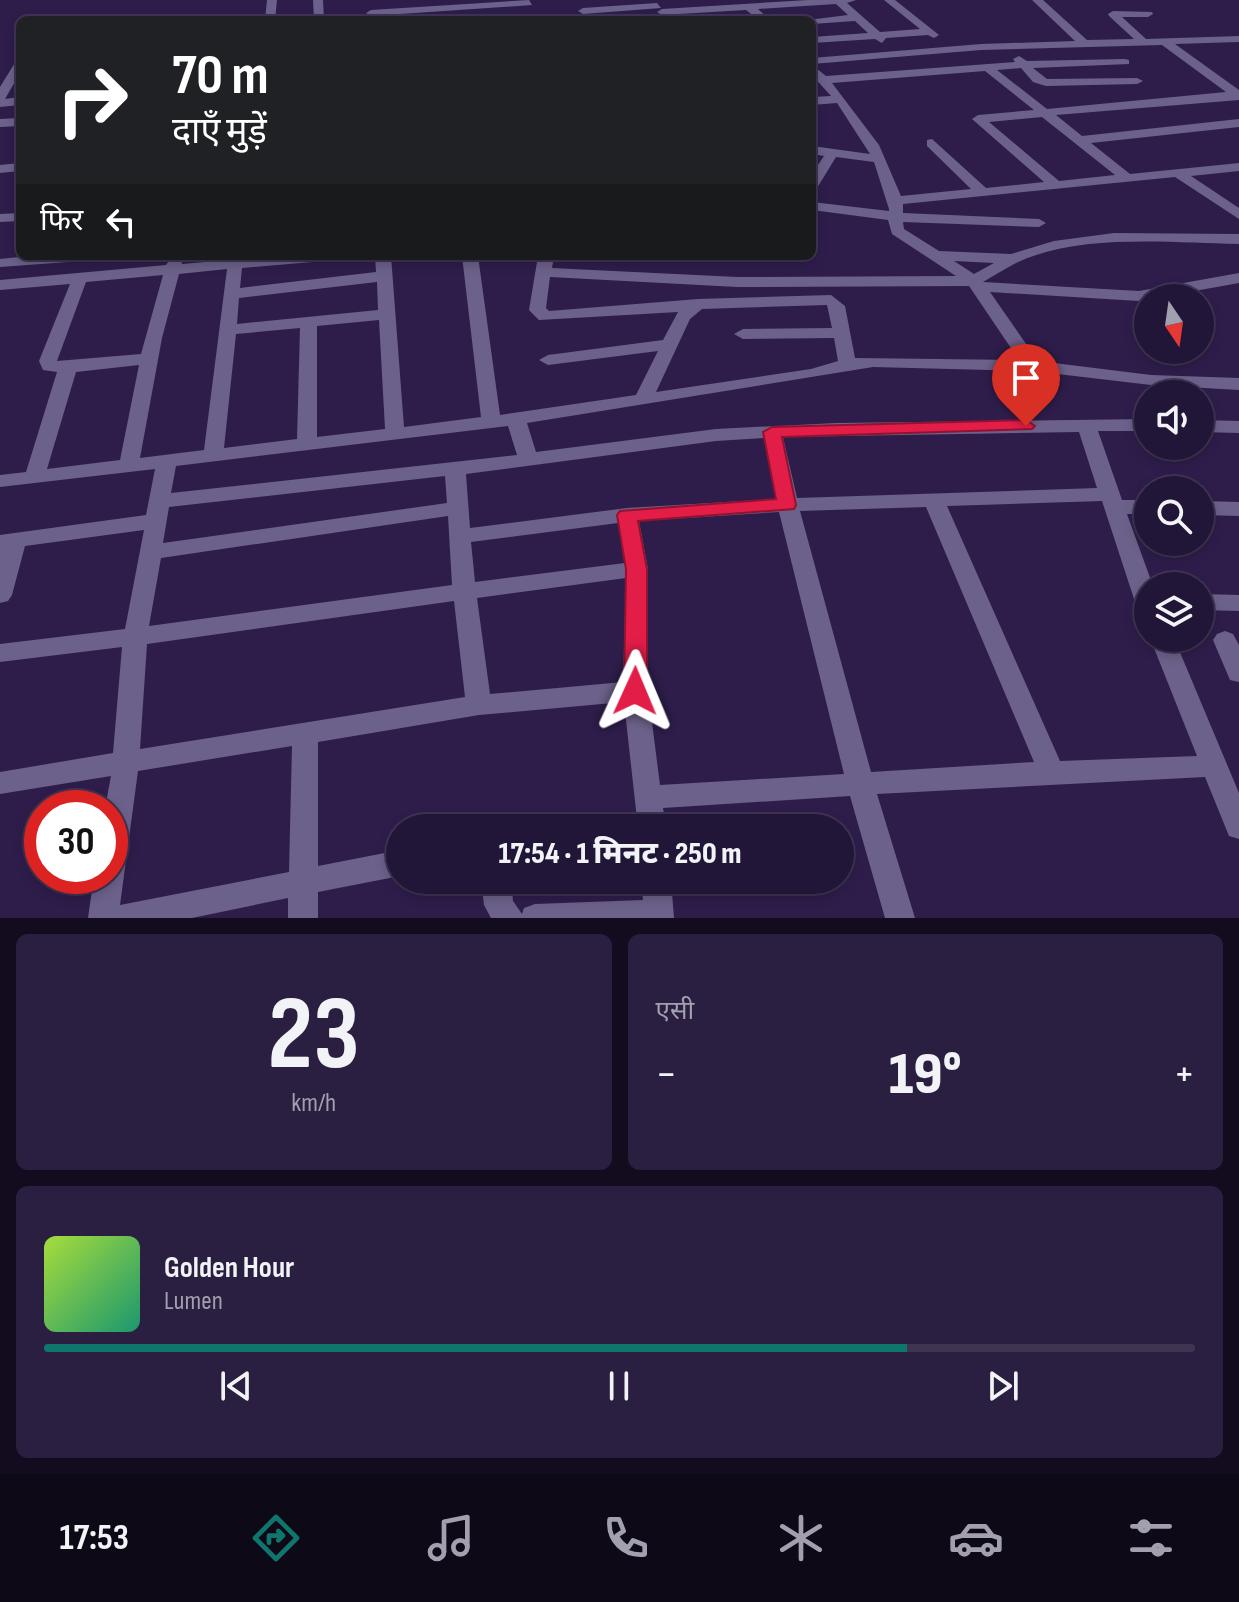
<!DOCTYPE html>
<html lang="hi">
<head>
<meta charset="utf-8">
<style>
  body { margin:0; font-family:"Sofia Sans Condensed","Noto Sans Devanagari",sans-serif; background:#2a1f40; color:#f1f3f6; height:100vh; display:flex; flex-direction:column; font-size:30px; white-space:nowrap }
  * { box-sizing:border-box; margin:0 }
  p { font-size:26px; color:#a29fae }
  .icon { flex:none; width:44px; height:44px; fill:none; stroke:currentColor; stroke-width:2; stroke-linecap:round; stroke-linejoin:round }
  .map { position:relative; height:918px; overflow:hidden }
  .side { display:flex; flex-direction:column; gap:16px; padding:16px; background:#130c1f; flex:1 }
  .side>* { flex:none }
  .banner { position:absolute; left:16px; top:16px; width:800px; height:244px; border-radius:12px; box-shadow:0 4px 12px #0003,0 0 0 2px #3f3553; background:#202124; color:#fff; overflow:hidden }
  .needle { width:52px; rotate:167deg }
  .buttons { position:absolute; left:1134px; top:284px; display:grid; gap:16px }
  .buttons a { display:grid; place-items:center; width:80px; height:80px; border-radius:50%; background:#221638; box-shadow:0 4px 12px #0003,0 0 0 2px #3f3553; font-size:40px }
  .speed { position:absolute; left:24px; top:790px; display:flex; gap:16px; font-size:40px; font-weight:700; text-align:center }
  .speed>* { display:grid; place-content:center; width:104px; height:104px; border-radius:50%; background:#221638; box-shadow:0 4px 12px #0003,0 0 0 2px #3f3553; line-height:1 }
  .speed .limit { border:12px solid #d22; background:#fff; color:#111 }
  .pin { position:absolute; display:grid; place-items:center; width:68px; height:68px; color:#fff; margin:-82px -34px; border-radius:50% 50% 50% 0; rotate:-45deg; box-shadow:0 0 8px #0007 }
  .pin .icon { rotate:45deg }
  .me { position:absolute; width:88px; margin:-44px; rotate:1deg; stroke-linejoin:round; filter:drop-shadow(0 0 6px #0008) }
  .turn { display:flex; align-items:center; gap:28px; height:168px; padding:0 24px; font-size:36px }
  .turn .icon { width:104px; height:104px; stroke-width:2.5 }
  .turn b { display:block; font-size:56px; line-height:68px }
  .then { display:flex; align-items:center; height:76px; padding:0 24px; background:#0003; gap:16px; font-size:30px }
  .big { font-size:60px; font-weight:800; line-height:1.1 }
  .side .widget { flex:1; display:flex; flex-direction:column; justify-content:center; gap:12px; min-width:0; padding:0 28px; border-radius:12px; background:#2a1f40 }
  .side .dial { align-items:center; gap:0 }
  .dial b { font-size:104px; line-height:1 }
  .song { display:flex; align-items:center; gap:24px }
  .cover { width:96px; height:96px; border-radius:12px; background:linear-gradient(135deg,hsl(80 70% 55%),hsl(160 70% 35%)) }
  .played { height:8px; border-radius:4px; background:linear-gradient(90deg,#0f766e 75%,#3f3553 75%) }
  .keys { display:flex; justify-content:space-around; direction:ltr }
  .heat { display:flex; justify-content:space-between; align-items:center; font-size:44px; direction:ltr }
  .side .tiles { flex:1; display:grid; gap:16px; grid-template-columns:1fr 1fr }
  .widget:last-child { grid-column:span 2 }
  .trip { position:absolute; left:386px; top:814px; width:468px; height:80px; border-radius:40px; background:#221638; box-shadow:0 4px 12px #0003,0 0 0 2px #3f3553; font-weight:800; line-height:80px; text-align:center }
  .dock { display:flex; height:128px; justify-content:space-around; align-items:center; background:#0e0916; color:#a29fae }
  .dock .icon { width:56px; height:56px }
  .dock .selected { color:#0f766e }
  .dock b { font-size:36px; color:#f1f3f6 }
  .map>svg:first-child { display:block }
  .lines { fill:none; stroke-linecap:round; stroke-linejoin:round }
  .street { fill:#6c618a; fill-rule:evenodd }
  .route { fill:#e11d48; stroke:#92132f; stroke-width:2 }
</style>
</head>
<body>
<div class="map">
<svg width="1239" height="918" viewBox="0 0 1239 918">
  <rect width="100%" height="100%" fill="#2e1d4b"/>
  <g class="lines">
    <!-- street -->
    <path class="street" d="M267 0H277L275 20H265Z
      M313 0H323L324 20H314Z
      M529 0 532 5 371 16 366 13 371 10Z
      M808 0H856L847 3 880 32 920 29 884 0H895L939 35 934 38 928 35 886 38 882 43 875 39 812 43V37L868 33 855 21 812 24V20H808L848 15 836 4 758 9 770 20H759L746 10 662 15 657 12 662 9Z
      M1032 0H1043L1087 40 1134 39 1109 16 1108 14 1113 11 1152 12 1153 14 1148 17H1122L1146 39 1239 36V42L1175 44 1239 90V100L1056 115 1082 136 1239 119V127L1091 143 1130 174 1239 163V171L1191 176 1239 208V219L1175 177 903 204V213L1039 219 1046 223 1039 227 903 222 904 229 939 251 1011 254 1054 241 1114 233 1239 234V244C1170 243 1079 233 1016 263 1004 269 994 276 983 282L1139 291 1239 273V283L1139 301 990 292 1038 361 1151 375 1239 378V390L1151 385 1032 371 873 367 527 423 536 452 716 429 836 423 1148 419V431H1098L1122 500H1148V514H1127L1153 586H1148V613L1140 611 1136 605 1102 501 947 506 1060 761 1197 756 1150 638H1174L1239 793V839L1229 836 1205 777 877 794 915 918H885L850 796 663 808 666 828H638L624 702 479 715 318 742V866L400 850V876L318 892V918H288V898L192 918H88L94 876H110V808H105L111 776 0 794V772L113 753 122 647 0 662V644L125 629 144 530 25 546 12 595 8 601 0 603V535L146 515 155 469 0 487V475L26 472 57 372 43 370 39 361 70 284 0 290V280L166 265 172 256 181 257 182 264 272 256H332L324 261 242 268 240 288 376 272 375 256H391L404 427 481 417 462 256H478L500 415 636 395 658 351 548 365 539 360 548 355 663 340 678 312 539 320 529 310 538 256H554L552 268 737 277 956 276 892 234 888 220 812 210V202L889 211V209L874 162 836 157 817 188 812 189V174L824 156 812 154V146L870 154 837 103 812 105V97L831 96 812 75V65L826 76 1015 62 1013 59 1019 56 1027 61 1125 59 1129 60V64L1033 68 1047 79 1137 78 1143 81 1137 84 1046 86 1033 82 1021 68 997 70 1047 109 1226 92 1162 45 981 50 812 64V58L981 44 1075 41ZM985 71 1034 110 978 115 972 119 1044 182 986 188 932 139 927 140V146L971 189 901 196 879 145 832 83ZM1042 117 1115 175 1059 181 989 122ZM954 261 994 263 974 274ZM227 269 204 450 140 458 162 338 179 274ZM163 275 141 354 57 361 86 282ZM550 277 737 287 969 286 1019 360 855 358 845 306 831 295 698 299 549 311 546 308ZM377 282 378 310 237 324 239 298ZM827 305 832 328 743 329 734 334 743 339 834 338 838 361 811 369 656 392 690 319 702 309ZM379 320 385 429 317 437V326ZM300 328 297 439 224 448 236 334ZM139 365 120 460 47 469 76 372ZM508 426 517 455 171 493 176 466ZM1079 432 1097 488 797 498 783 437ZM764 438 776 499 627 508 470 528 466 474 716 441ZM445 476 447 503 163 543 169 507ZM926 507 1034 762 871 772 800 511ZM779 512 844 774 660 785 648 691V569L639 521ZM448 516 452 585 149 626 161 558ZM618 523 625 563 475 582 471 542ZM626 578 623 682 490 694 477 598ZM454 601 465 697 140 749 147 644ZM292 746 289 872 120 905 138 771Z
      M657 3 661 8 583 14 578 11 583 8Z
      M536 17 541 18 542 20H531Z
      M20 60V73L5 99 20 97V105L0 107V87L16 61Z
      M20 118V126L0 127V119Z
      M20 163V171L0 173V165Z
      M20 213V221L0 222V214Z
      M29 256H90L82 261 0 267V259Z
      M1200 420 1239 421V433L1200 432Z
      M1200 501 1239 502V516L1200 515Z
      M1200 594 1239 595V611L1200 610Z
      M1225 631 1233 634 1239 645V682L1230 680 1213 640 1217 634Z
      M481 880H511L513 901 522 914 524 908 535 904 643 900 641 880H671L674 918H491L484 905Z"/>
  </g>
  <!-- route -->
  <path class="route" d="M1026 420 1035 426 1032 429 782 437 796 505 794 509 638 521 647 569V691L643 698 635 700 627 698 624 691 626 569 617 515 620 511 776 499 763 432 772 427Z"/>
</svg>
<div class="buttons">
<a><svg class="needle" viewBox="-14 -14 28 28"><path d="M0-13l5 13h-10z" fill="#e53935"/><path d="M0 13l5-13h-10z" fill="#a29fae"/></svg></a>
<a><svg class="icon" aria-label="sound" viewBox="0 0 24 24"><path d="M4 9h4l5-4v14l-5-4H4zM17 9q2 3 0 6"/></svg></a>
<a><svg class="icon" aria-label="search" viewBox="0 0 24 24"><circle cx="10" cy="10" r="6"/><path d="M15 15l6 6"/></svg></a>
<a><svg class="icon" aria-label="layers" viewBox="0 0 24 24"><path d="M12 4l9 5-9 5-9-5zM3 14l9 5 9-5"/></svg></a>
</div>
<div class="speed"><div class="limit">30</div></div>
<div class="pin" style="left:1026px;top:426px;background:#d93025"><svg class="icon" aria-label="arrive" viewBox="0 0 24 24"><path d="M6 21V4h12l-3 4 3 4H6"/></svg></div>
<svg class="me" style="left:635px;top:691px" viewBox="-20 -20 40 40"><path d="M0-17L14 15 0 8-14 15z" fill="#e11d48" stroke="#fff" stroke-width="4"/></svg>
<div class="trip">17:54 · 1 मिनट · 250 m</div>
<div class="banner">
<div class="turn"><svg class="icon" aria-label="right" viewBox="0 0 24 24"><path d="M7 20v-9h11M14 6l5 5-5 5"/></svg><div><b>70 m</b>दाएँ मुड़ें</div></div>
<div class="then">फिर<svg class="icon" aria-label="left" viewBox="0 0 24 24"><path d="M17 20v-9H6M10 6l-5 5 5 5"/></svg></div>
</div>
</div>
<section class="side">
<div class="tiles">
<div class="widget dial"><b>23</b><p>km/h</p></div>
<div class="widget"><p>एसी</p>
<div class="heat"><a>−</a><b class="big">19°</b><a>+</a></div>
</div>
<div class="widget">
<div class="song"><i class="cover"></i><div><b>Golden Hour</b><p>Lumen</p></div></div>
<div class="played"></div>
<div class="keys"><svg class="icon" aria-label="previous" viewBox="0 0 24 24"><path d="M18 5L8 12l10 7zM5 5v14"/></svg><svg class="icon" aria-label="pause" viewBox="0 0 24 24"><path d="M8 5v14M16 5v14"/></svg><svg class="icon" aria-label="next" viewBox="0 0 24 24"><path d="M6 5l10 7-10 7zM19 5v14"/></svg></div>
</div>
</div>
</section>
<nav class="dock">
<b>17:53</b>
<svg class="icon selected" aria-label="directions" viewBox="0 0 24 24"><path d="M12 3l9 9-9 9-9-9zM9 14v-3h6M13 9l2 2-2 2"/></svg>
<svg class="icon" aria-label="music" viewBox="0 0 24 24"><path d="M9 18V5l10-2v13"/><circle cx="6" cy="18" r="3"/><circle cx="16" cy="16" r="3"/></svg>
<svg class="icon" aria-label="phone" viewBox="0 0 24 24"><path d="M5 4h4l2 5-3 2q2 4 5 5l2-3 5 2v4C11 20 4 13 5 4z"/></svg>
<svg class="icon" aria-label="climate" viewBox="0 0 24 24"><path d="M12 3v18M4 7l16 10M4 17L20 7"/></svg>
<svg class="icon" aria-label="car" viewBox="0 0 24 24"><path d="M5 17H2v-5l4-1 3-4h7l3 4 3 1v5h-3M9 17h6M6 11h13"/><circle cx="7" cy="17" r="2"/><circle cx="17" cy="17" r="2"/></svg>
<svg class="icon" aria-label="filters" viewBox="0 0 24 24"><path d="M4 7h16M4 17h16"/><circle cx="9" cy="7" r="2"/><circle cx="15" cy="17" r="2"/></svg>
</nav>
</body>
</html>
